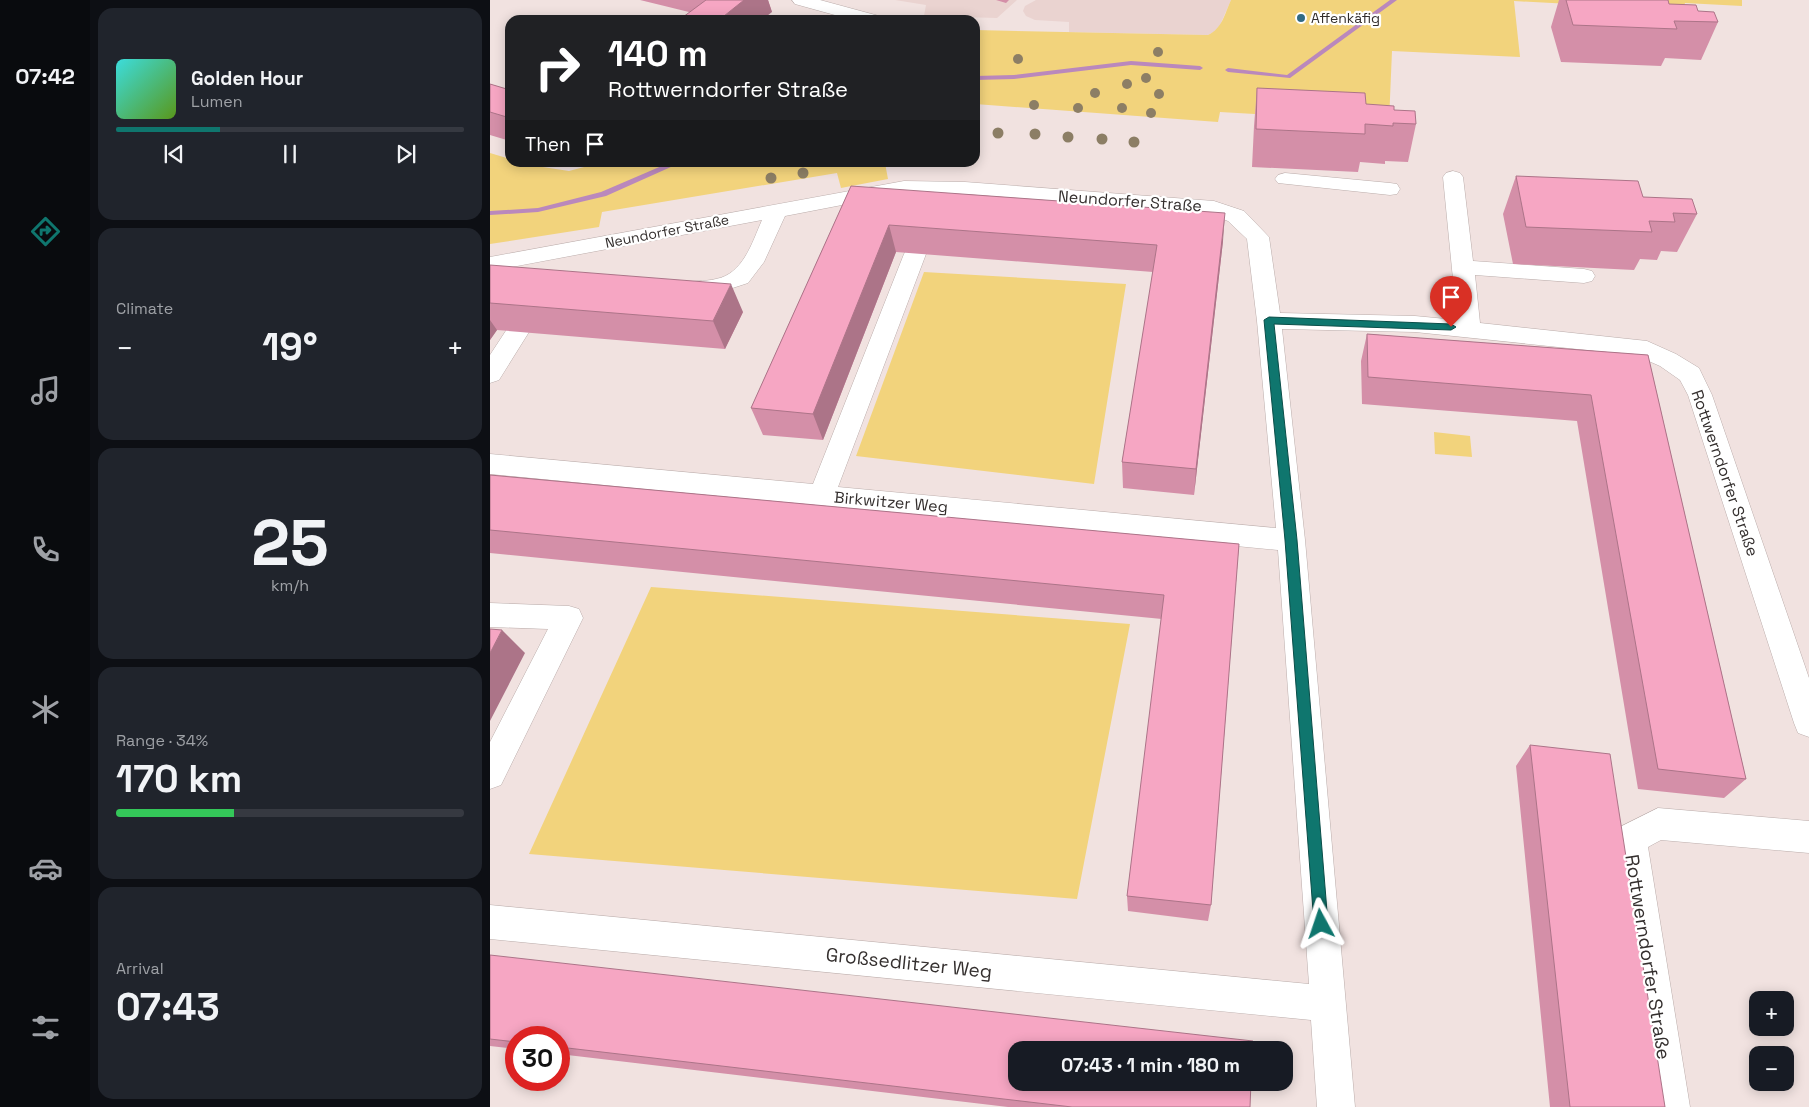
<!DOCTYPE html>
<html lang="en">
<head>
<meta charset="utf-8">
<style>
  body { margin:0; font-family:"Space Grotesk",sans-serif; background:#20242c; color:#f1f3f6; height:100vh; display:flex; flex-direction:column; font-size:19px; white-space:nowrap }
  * { box-sizing:border-box; margin:0 }
  p { font-size:16px; color:#9ea1a6 }
  .icon { flex:none; width:28px; height:28px; fill:none; stroke:currentColor; stroke-width:2; stroke-linecap:round; stroke-linejoin:round }
  .map { position:relative; flex:1; overflow:hidden }
  .side { display:flex; flex-direction:column; gap:8px; padding:8px; background:#0d0f14; width:400px }
  .side>* { flex:none }
  .hud { position:absolute; left:15px; top:15px; width:475px; height:152px; border-radius:15px; box-shadow:0 2px 12px #0003; background:#202124; color:#fff; overflow:hidden }
  .fabs { position:absolute; left:1259px; top:991px; display:grid; gap:10px }
  .fabs a { display:grid; place-items:center; width:45px; height:45px; border-radius:10px; background:#171b24; box-shadow:0 2px 12px #0003; font-size:25px }
  .speed { position:absolute; left:15px; top:1026px; display:flex; gap:10px; font-size:25px; font-weight:700; text-align:center }
  .speed>* { display:grid; place-content:center; width:65px; height:65px; border-radius:50%; background:#171b24; box-shadow:0 2px 12px #0003; line-height:1 }
  .speed .limit { border:8px solid #d22; background:#fff; color:#111 }
  .pin { position:absolute; display:grid; place-items:center; width:42px; height:42px; color:#fff; margin:-51px -21px; border-radius:50% 50% 50% 0; rotate:-45deg; box-shadow:0 0 5px #0007 }
  .pin .icon { rotate:45deg }
  .me { position:absolute; width:55px; margin:-28px; rotate:355deg; stroke-linejoin:round; filter:drop-shadow(0 0 4px #0008) }
  .turn { display:flex; align-items:center; gap:18px; height:105px; padding:0 20px; font-size:22px }
  .turn .icon { width:65px; height:65px; stroke-width:2.5 }
  .turn b { display:block; font-size:35px; line-height:42px }
  .then { display:flex; align-items:center; height:48px; padding:0 20px; background:#0003; gap:10px; font-size:19px }
  .big { font-size:38px; font-weight:800; line-height:1.1 }
  .side .card { flex:1; display:flex; flex-direction:column; justify-content:center; gap:8px; min-width:0; padding:0 18px; border-radius:15px; background:#20242c }
  .side .dial { align-items:center; gap:0 }
  .dial b { font-size:65px; line-height:1 }
  .song { display:flex; align-items:center; gap:15px }
  .cover { width:60px; height:60px; border-radius:8px; background:linear-gradient(135deg,hsl(180 70% 55%),hsl(90 70% 35%)) }
  .played { height:5px; border-radius:2px; background:linear-gradient(90deg,#0f766e 30%,#363941 30%) }
  .keys { display:flex; justify-content:space-around; direction:ltr }
  .heat { display:flex; justify-content:space-between; align-items:center; font-size:28px; direction:ltr }
  .charge { height:8px; border-radius:4px; background:linear-gradient(90deg,#34c759 34%,#363941 0) }
  .trip { position:absolute; left:518px; top:1041px; width:285px; height:50px; border-radius:15px; background:#171b24; box-shadow:0 2px 12px #0003; font-weight:800; line-height:50px; text-align:center }
  main { display:flex; flex:1; min-height:0 }
  .tab-bar { display:flex; flex-direction:column; width:90px; justify-content:space-around; align-items:center; background:#090b0e; color:#9ea1a6 }
  .tab-bar .icon { width:35px; height:35px }
  .tab-bar .selected { color:#0f766e }
  .tab-bar b { font-size:22px; color:#f1f3f6 }
  .map>svg:first-child { display:block }
  .built { fill:#ead3d0 }
  .green { fill:#f2d37c }
  .lines { fill:none; stroke-linecap:round; stroke-linejoin:round }
  .stream { fill:#ba88bc; fill-rule:evenodd }
  .minor-casing { stroke:#bbadab; stroke-width:1 }
  .minor { fill:#fff; fill-rule:evenodd }
  .tree { fill:#8c7e65 }
  .wall { fill:#d48fa8 }
  .shaded-wall { fill:#ac7488 }
  .building { fill:#f6a6c3; stroke:#ac7488 }
  .route { fill:#0f766e; stroke:#0a4d48 }
  .poi-dot { fill:#316a84; stroke:#fff; stroke-width:2 }
  .labels { text-anchor:middle; dominant-baseline:central; stroke-width:4.5; stroke-linejoin:round; paint-order:stroke }
  .far-poi-label { font-size:14px; fill:#342f2e; stroke:#fff; text-anchor:start }
  .far-street-label { font-size:14px; fill:#342f2e; stroke:#fff }
  .street-label { font-size:16px; fill:#342f2e; stroke:#fff }
  .near-street-label { font-size:19px; fill:#342f2e; stroke:#fff }
</style>
</head>
<body>
<main>
<nav class="tab-bar">
<b>07:42</b>
<svg class="icon selected" aria-label="directions" viewBox="0 0 24 24"><path d="M12 3l9 9-9 9-9-9zM9 14v-3h6M13 9l2 2-2 2"/></svg>
<svg class="icon" aria-label="music" viewBox="0 0 24 24"><path d="M9 18V5l10-2v13"/><circle cx="6" cy="18" r="3"/><circle cx="16" cy="16" r="3"/></svg>
<svg class="icon" aria-label="phone" viewBox="0 0 24 24"><path d="M5 4h4l2 5-3 2q2 4 5 5l2-3 5 2v4C11 20 4 13 5 4z"/></svg>
<svg class="icon" aria-label="climate" viewBox="0 0 24 24"><path d="M12 3v18M4 7l16 10M4 17L20 7"/></svg>
<svg class="icon" aria-label="car" viewBox="0 0 24 24"><path d="M5 17H2v-5l4-1 3-4h7l3 4 3 1v5h-3M9 17h6M6 11h13"/><circle cx="7" cy="17" r="2"/><circle cx="17" cy="17" r="2"/></svg>
<svg class="icon" aria-label="filters" viewBox="0 0 24 24"><path d="M4 7h16M4 17h16"/><circle cx="9" cy="7" r="2"/><circle cx="15" cy="17" r="2"/></svg>
</nav>
<section class="side">
<div class="card">
<div class="song"><i class="cover"></i><div><b>Golden Hour</b><p>Lumen</p></div></div>
<div class="played"></div>
<div class="keys"><svg class="icon" aria-label="previous" viewBox="0 0 24 24"><path d="M18 5L8 12l10 7zM5 5v14"/></svg><svg class="icon" aria-label="pause" viewBox="0 0 24 24"><path d="M8 5v14M16 5v14"/></svg><svg class="icon" aria-label="next" viewBox="0 0 24 24"><path d="M6 5l10 7-10 7zM19 5v14"/></svg></div>
</div>
<div class="card"><p>Climate</p>
<div class="heat"><a>−</a><b class="big">19°</b><a>+</a></div>
</div>
<div class="card dial"><b>25</b><p>km/h</p></div>
<div class="card"><p>Range · 34%</p><b class="big">170 km</b><div class="charge"></div></div>
<div class="card"><p>Arrival</p><b class="big">07:43</b></div>
</section>
<div class="map">
<svg width="1319" height="1107" viewBox="0 0 1319 1107">
  <rect width="100%" height="100%" fill="#f1e2e0"/>
  <!-- built -->
  <path class="built" d="M405 0H527L507 18 434 16 436 5Z
    M546 0H741L730 25 726 31 718 35 579 32V22L545 20 536 16 533 11 535 6Z"/>
  <!-- green -->
  <path class="green" d="M741 0H1252V6L1195 3 1193 10 1024 1 1030 57 902 51 899 122 730 112 728 122 485 104V30L718 35C732 29 735 13 741 0Z
    M0 153 20 159V162L79 171 113 162 395 163 398 179 351 188 347 173 112 212 109 227 0 244Z
    M434 272 636 284 604 484 366 456Z
    M944 432 980 436 982 457 945 454Z
    M161 587 640 624 587 899 39 854Z"/>
  <g class="lines">
    <!-- stream -->
    <path class="stream" d="M900 0H907L800 78 738 72 735 70 738 68 797 75Z
      M641 61 710 66 713 68 710 70 641 65 524 79 485 80V76L524 75Z
      M181 162H192L116 196 48 212 0 215V211L48 208 111 192Z"/>
    <!-- minor casing -->
    <g class="minor-casing">
      <path id="minor" d="M302 0H330L389 16 392 20H363L305 4Z
        M963 171 970 173 973 177 983 261 1094 269 1102 271 1105 276 1102 281 1094 283 985 275 990 323 1157 341 1186 354 1209 368 1222 395 1319 678V737L1308 733 1304 723 1198 395 1190 380 1170 366 1145 355 925 332 792 329 815 540 865 1107H827L821 1020 0 939V905L819 984 788 550 0 474V454L323 484 414 254 417 249 425 247 433 249 436 254 348 487 786 528 767 321 757 239 738 221 715 212 475 194 414 193 295 216 274 262 258 283 221 295 199 297 191 294 188 289 191 284C202 280 214 282 226 279 253 274 262 243 272 220L0 271V257L414 181 475 182 724 201 754 211 779 237 790 313 925 316 967 320 953 177 956 173Z
        M795 173 900 183 907 184 910 189 907 194 900 195 788 183 785 179 788 175Z
        M27 324 35 326 39 332 9 380 0 383V355L19 326Z
        M0 603 79 606 89 609 93 618 11 785 0 789V742L58 629 0 627Z
        M1168 808 1319 821V853L1171 840 1158 847 1200 1107H1162L1124 839 1128 828Z"/>
    </g>
    <!-- minor -->
    <use href="#minor" class="minor"/>
  </g>
  <!-- trees -->
  <g class="tree">
    <circle cx="668" cy="52" r="5"/>
    <circle cx="528" cy="59" r="5"/>
    <circle cx="656" cy="78" r="5"/>
    <circle cx="637" cy="84" r="5"/>
    <circle cx="605" cy="93" r="5"/>
    <circle cx="669" cy="94" r="5"/>
    <circle cx="544" cy="105" r="5"/>
    <circle cx="588" cy="108" r="5"/>
    <circle cx="632" cy="108" r="5"/>
    <circle cx="661" cy="113" r="5"/>
    <circle cx="508" cy="133" r="5.5"/>
    <circle cx="545" cy="134" r="5.5"/>
    <circle cx="578" cy="137" r="5.5"/>
    <circle cx="612" cy="139" r="5.5"/>
    <circle cx="644" cy="142" r="5.5"/>
    <circle cx="313" cy="173" r="5.5"/>
    <circle cx="281" cy="178" r="5.5"/>
  </g>
  <!-- wall -->
  <path class="wall" d="M150 0H278L282 12H199Z
    M506 0H519L516 3Z
    M1069 0H1178L1179 4 1208 11 1228 22 1211 60 1175 58 1171 66 1071 62 1061 27Z
    M0 84 20 90V141L0 135Z
    M767 88 904 110 926 124 918 162 895 161V164L870 162 868 172 762 167 764 126Z
    M1026 176 1153 197 1207 214 1187 252 1171 251 1167 260 1150 259 1144 270 1023 264 1013 214Z
    M361 186 733 241 704 495 633 488 632 462 663 272 406 252 333 440 273 435 261 408Z
    M0 265 253 312 235 349 7 330 0 340Z
    M877 334 1158 355 1256 779 1234 798 1148 789 1087 421 872 404 871 361Z
    M0 475 749 544 721 905 718 921 638 911 637 896 672 619 0 553Z
    M1040 745 1175 1107H1060L1026 766Z
    M0 955 760 1107H518L69 1054V1038H26V1049L0 1046Z"/>
  <!-- shaded-wall -->
  <path class="shaded-wall" d="M254 0H278L282 12 272 20H229Z
    M735 213 733 241 704 495 706 469Z
    M399 225 406 252 333 440 323 414Z
    M241 284 253 312 235 349 223 321Z
    M0 320 7 330 0 340Z
    M12 630 35 653 0 721V653Z"/>
  <!-- building -->
  <path class="building" d="M216 0H254L229 20H189Z
    M1076 0H1178L1179 4 1206 5 1208 11 1224 12 1228 22 1184 21 1187 29 1083 25Z
    M0 84 20 90V118L0 112Z
    M767 88 875 93 876 104 904 106V110L925 111 926 124 903 123V126L875 124V134L766 129Z
    M1026 176 1148 181 1153 197 1202 199 1207 214 1183 213 1185 222 1159 221 1162 232 1036 227Z
    M361 186 735 213 706 469 632 462 667 245 399 225 323 414 261 408Z
    M0 265 241 284 223 321 0 303Z
    M877 334 1158 355 1256 779 1168 769 1101 395 878 377Z
    M0 475 749 544 721 905 637 896 674 595 0 530Z
    M0 629 12 630 0 653Z
    M1040 745 1120 754 1175 1107H1080Z
    M0 955 763 1041V1050H526V1082H761L760 1107H582L69 1047V1038H26V1042L0 1039Z"/>
  <!-- route -->
  <path class="route" d="M779 317 961 324 966 327 961 330 784 324 807 540 838 924 836 929 831 931 826 929 824 924 795 540 774 320Z"/>
  <!-- markers -->
  <circle class="poi-dot" cx="811" cy="18" r="5"/>
  <g class="labels">
    <!-- far-poi labels -->
    <g class="far-poi-label">
      <text x="821" y="18">Affenkäfig</text>
    </g>
    <!-- far-street labels -->
    <g class="far-street-label">
      <text transform="translate(177 231) rotate(-11)">Neundorfer Straße</text>
    </g>
    <!-- street labels -->
    <g class="street-label">
      <text transform="translate(640 201) rotate(4)">Neundorfer Straße</text>
      <text transform="translate(1235 473) rotate(71)">Rottwerndorfer Straße</text>
      <text transform="translate(401 502) rotate(5)">Birkwitzer Weg</text>
    </g>
    <!-- near-street labels -->
    <g class="near-street-label">
      <text transform="translate(1158 957) rotate(81)">Rottwerndorfer Straße</text>
      <text transform="translate(419 963) rotate(6)">Großsedlitzer Weg</text>
    </g>
  </g>
</svg>
<div class="fabs">
<a>+</a>
<a>−</a>
</div>
<div class="speed"><div class="limit">30</div></div>
<div class="pin" style="left:961px;top:327px;background:#d93025"><svg class="icon" aria-label="arrive" viewBox="0 0 24 24"><path d="M6 21V4h12l-3 4 3 4H6"/></svg></div>
<svg class="me" style="left:831px;top:924px" viewBox="-20 -20 40 40"><path d="M0-17L14 15 0 8-14 15z" fill="#0f766e" stroke="#fff" stroke-width="4"/></svg>
<div class="trip">07:43 · 1 min · 180 m</div>
<div class="hud">
<div class="turn"><svg class="icon" aria-label="right" viewBox="0 0 24 24"><path d="M7 20v-9h11M14 6l5 5-5 5"/></svg><div><b>140 m</b>Rottwerndorfer Straße</div></div>
<div class="then">Then<svg class="icon" aria-label="arrive" viewBox="0 0 24 24"><path d="M6 21V4h12l-3 4 3 4H6"/></svg></div>
</div>
</div>
</main>
</body>
</html>
